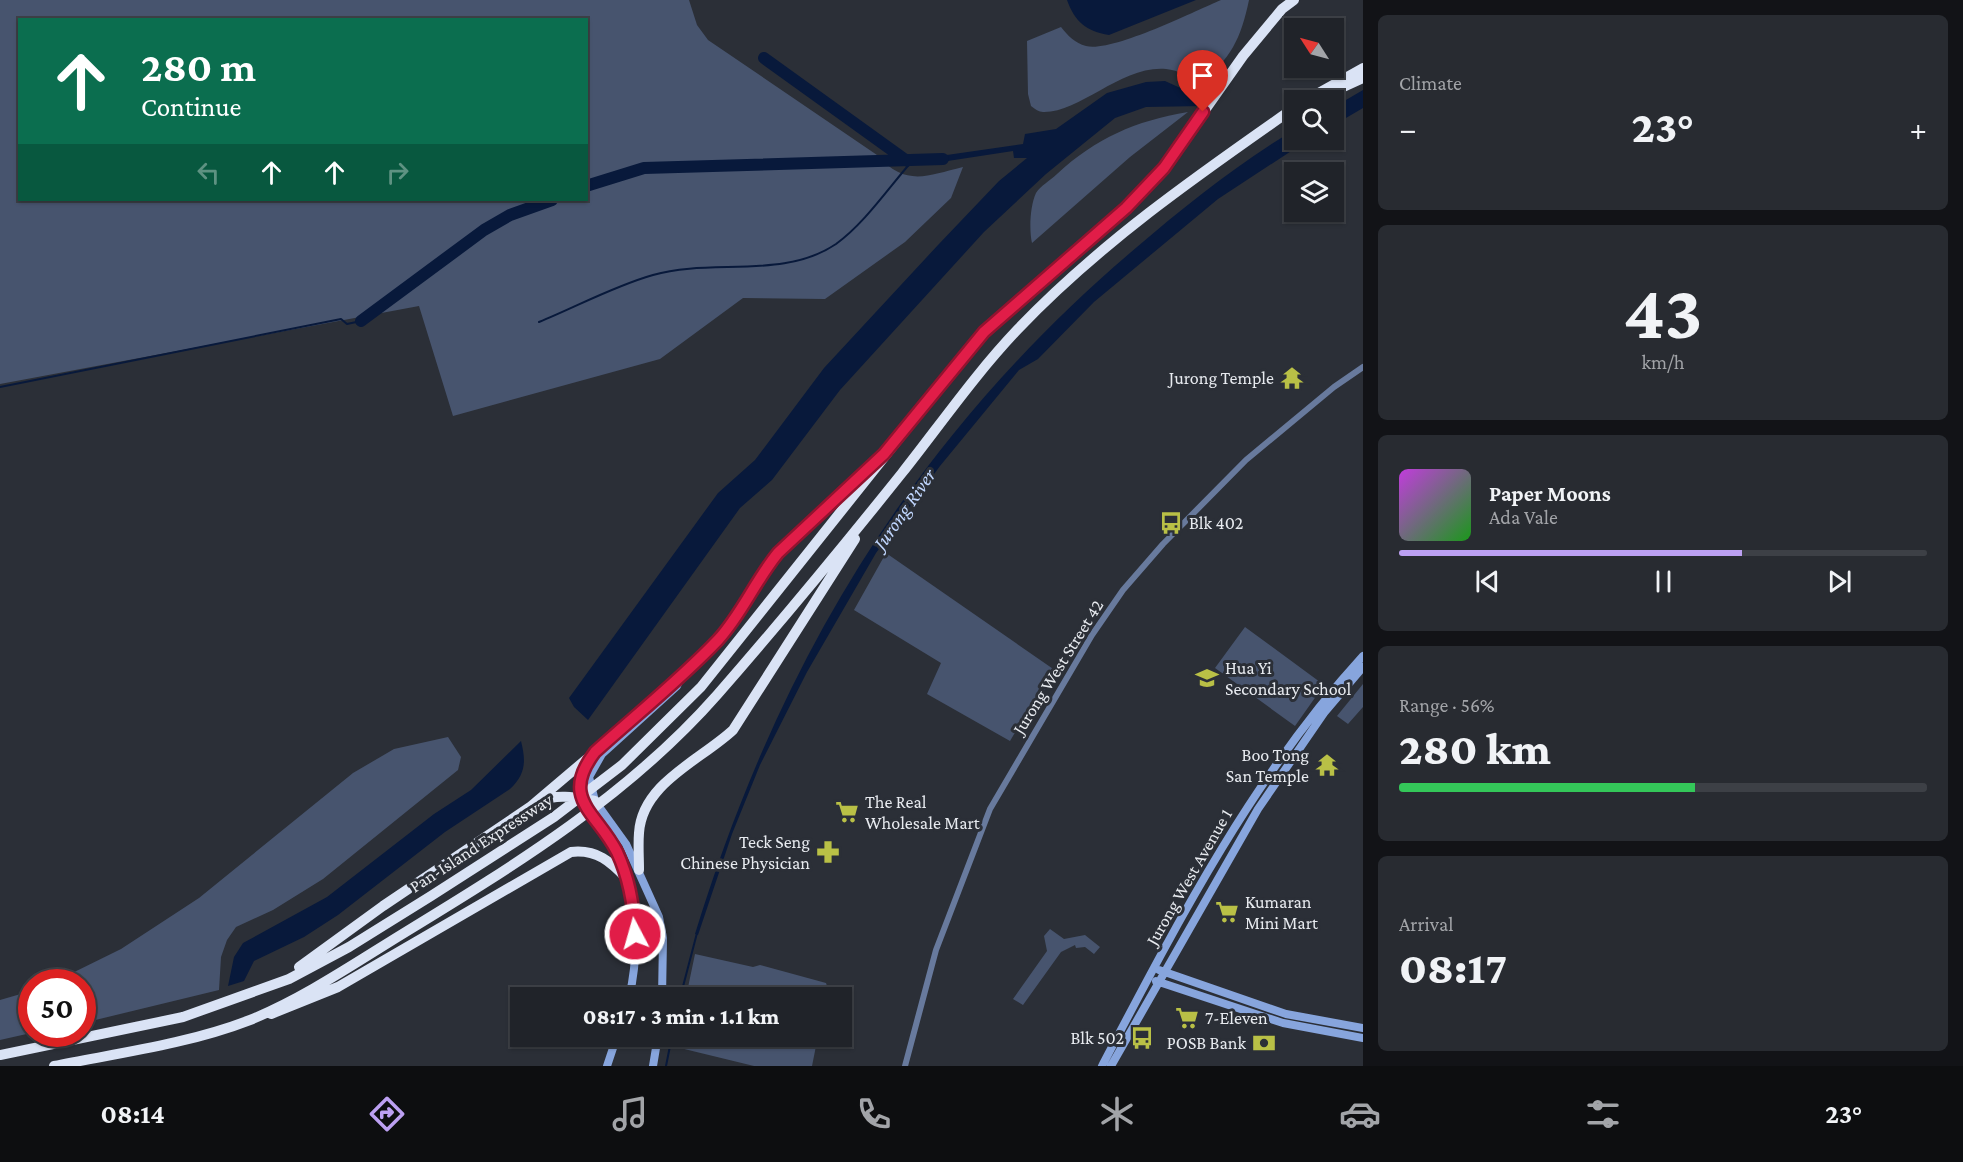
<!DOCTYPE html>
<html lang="en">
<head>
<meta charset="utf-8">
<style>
  body { margin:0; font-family:"Crimson Pro",serif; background:#282b31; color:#f1f3f6; height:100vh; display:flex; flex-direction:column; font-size:22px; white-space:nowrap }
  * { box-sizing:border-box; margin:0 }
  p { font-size:20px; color:#a2a4a8 }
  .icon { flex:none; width:33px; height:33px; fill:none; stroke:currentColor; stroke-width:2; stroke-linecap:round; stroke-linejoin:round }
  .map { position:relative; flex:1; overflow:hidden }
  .sheet { display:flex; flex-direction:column; gap:15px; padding:15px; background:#121317; width:600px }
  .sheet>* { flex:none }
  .hud { position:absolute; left:18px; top:18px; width:570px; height:183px; border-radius:0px; box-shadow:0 2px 4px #0004,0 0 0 2px #3d4046; background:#0b6e4f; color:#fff; overflow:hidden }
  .needle { width:39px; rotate:306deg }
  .controls { position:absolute; left:1284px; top:18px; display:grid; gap:12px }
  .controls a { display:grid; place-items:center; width:60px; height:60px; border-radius:0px; background:#202329; box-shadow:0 2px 4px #0004,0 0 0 2px #3d4046; font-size:30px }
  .speed { position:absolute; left:18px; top:969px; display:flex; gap:12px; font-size:30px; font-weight:700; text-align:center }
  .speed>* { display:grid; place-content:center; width:78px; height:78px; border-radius:50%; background:#202329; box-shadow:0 2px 4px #0004,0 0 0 2px #3d4046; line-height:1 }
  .speed .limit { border:9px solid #d22; background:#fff; color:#111 }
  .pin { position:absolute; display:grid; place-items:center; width:51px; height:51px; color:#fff; margin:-62px -26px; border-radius:50% 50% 50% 0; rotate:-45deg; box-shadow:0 0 6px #0007 }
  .pin .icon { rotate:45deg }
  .me { position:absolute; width:66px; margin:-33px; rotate:354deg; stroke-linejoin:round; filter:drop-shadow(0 0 4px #0008) }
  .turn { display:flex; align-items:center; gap:21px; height:126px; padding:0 24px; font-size:27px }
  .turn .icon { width:78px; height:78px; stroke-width:2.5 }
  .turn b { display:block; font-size:42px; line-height:51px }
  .lanes { display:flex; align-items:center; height:57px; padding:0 24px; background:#0003; justify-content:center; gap:30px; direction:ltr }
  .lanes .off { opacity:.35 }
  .big { font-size:45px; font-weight:800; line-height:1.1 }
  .sheet .tile { flex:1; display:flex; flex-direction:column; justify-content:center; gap:9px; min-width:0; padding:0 21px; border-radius:9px; background:#282b31 }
  .sheet .dial { align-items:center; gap:0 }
  .dial b { font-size:78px; line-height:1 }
  .song { display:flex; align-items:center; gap:18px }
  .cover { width:72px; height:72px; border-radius:9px; background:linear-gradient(135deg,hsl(290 70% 55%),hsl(120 70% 35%)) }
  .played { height:6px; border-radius:3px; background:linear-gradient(90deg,#bca0f2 65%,#3d4046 65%) }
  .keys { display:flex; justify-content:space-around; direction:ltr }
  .heat { display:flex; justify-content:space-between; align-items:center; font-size:33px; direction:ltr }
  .charge { height:9px; border-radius:4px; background:linear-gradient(90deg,#34c759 56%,#3d4046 0) }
  .trip { position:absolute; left:510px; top:987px; width:342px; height:60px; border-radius:0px; background:#202329; box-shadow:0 2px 4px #0004,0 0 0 2px #3d4046; font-weight:800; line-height:60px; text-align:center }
  .tabs { display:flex; height:96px; justify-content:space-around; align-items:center; background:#0d0e10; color:#a2a4a8 }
  .tabs .icon { width:42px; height:42px }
  .tabs .current { color:#bca0f2 }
  .tabs b { font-size:27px; color:#f1f3f6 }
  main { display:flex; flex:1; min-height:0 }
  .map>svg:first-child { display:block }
  .green { fill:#47546e; fill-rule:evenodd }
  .water { fill:#08193b }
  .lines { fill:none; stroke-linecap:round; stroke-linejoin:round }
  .stream { stroke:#08193b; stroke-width:2 }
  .river { stroke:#08193b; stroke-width:12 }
  .street { stroke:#687a9d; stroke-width:6 }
  .secondary { stroke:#87a5dd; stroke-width:8 }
  .highway { stroke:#dae3f5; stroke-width:10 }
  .route-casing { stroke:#92132f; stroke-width:15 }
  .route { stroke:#e11d48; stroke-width:10 }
  .labels { text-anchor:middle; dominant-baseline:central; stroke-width:6; stroke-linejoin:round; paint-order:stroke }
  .poi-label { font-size:18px; fill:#e7eaef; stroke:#2b2f37; text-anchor:end }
  .street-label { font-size:18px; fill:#e7eaef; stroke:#2b2f37 }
  .water-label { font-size:20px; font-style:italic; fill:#c1d7ff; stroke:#2b2f37 }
</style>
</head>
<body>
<main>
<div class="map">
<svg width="1363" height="1066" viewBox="0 0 1363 1066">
  <rect width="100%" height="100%" fill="#2b2f37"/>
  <!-- green -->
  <path class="green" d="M0 0H689L697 25 708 40 877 155C906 187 926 176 963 167L951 198 905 242 825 299 743 298 660 359 453 416 419 306 0 384ZM20 20H586V200H20Z
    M1221 0H1249C1241 38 1231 60 1199 83 1188 77 1179 70 1166 69 1122 65 1080 113 1043 112 1039 112 1035 109 1031 106L1028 94 1027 41 1061 27C1068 36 1075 43 1086 46 1111 53 1195 11 1221 0Z
    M1188 112 1130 157 1032 243C1029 230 1030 206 1036 193 1040 186 1051 180 1057 174 1096 138 1135 121 1188 112Z
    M886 553 1059 673 1029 709 1010 741 927 694 941 663 854 610Z
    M1245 627 1324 685 1295 726 1215 668Z
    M1363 684V707L1348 724 1337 716Z
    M448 737 461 757 458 770 323 879 273 910 236 927 227 940 221 957 219 990 83 1023 82 982H54L121 949 199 898 353 773 394 749Z
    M1050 929 1064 939 1085 935 1100 947 1094 954 1085 947 1076 948 1075 945 1061 952 1023 1005 1013 999 1047 951 1044 936Z
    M695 954 753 967 760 965 826 983 829 992 827 998 686 997Z
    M31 991V1033L0 1040V1000Z
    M678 1037V1036L827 1037 816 1046 812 1066H754L676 1047Z"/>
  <!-- water -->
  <path class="water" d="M1067 0H1196L1109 35C1086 31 1075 22 1067 0Z
    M1165 81 1209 101 1203 106 1146 107 1115 118 1046 174 984 232 840 390 772 480 740 508 588 720 574 707 569 698 718 493 755 460 824 368 938 245 999 181 1027 158H1014L1013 151 928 164 926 158 1023 144 1025 134 1056 129 1107 93 1146 82Z
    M1363 90V108L1334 125V107Z
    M1294 130V140H1308L1218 199 1094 302 1038 359 1019 370 940 466 876 553 807 672 760 765 732 834 698 935 695 934C780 658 915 435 1137 247 1186 205 1239 163 1294 130Z
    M521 741C526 761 526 774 510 789L445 832 338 915 304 937 254 961 244 981 228 986 234 957 243 943 327 897 434 814 471 790Z"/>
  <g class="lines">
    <!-- stream -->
    <path class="stream" d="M539 322C576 307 614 286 653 275 711 258 783 280 836 244 865 223 889 187 913 160
      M0 387 341 319 347 324 361 321
      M680 998 697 933
      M666 1066 672 1036"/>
    <!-- river -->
    <path class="river" d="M764 58 907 161
      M586 186 644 168 943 159
      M361 321 484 230 510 215 552 200"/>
    <!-- street -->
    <path class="street" d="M905 1066 936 950 990 809 1092 635 1123 590 1163 544 1246 460 1334 387 1363 367"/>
    <!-- secondary -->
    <path class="secondary" d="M1159 970 1286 1014 1363 1028
      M1156 981 1283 1023 1363 1038
      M629 998C638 958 638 917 627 879 623 864 617 850 608 837 595 817 571 799 581 773 591 745 634 718 655 698
      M662 998 663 938 659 917 626 844 595 801 589 777 602 754 677 686 682 674
      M607 1066 617 1036
      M653 1066 658 1036
      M1102 1066C1177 923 1253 776 1363 656
      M1111 1066 1258 809 1324 713 1363 667"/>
    <!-- highway -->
    <path class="highway" d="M1328 94 1363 78
      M1306 100 1363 68
      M655 698 718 640 736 618 764 570 778 553 865 470
      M541 801C558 793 578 798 595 801
      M639 870C639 857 638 845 639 833 642 783 701 760 733 730L855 539
      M299 967 383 906 530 807 595 752
      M271 1014 338 987 571 852C597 849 611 862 627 879
      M0 1055 183 1017 289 979 349 947 431 896 554 817 622 765 701 687 984 332 1126 208 1164 168 1243 56 1282 9 1294 0
      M54 1066C119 1053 188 1044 250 1020 304 998 355 963 404 933 517 864 629 795 717 695 780 623 842 548 902 473 940 425 976 373 1018 329 1100 243 1198 175 1294 108"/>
  </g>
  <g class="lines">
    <!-- route casing -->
    <g class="route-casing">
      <path id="route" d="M635 934C634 906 629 878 617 852 597 812 559 799 595 752 636 715 680 680 718 640 742 614 755 581 778 553L884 454 984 332 1126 208 1164 168 1203 112"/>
    </g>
    <!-- route -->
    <use href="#route" class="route"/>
  </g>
  <!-- icons -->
  <defs>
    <g id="temple-bare" transform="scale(1.8)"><path d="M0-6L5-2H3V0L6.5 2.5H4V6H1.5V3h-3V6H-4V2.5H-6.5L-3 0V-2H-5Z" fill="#b9c046" stroke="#2b2f37" stroke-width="2.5" paint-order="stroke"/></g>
    <g id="bus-bare" transform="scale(1.8)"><path d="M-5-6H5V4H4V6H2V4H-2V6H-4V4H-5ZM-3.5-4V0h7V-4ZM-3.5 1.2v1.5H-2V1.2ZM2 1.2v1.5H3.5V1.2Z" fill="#b9c046" stroke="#2b2f37" stroke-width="2.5" paint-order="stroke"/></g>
    <g id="school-bare" transform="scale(1.8)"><path d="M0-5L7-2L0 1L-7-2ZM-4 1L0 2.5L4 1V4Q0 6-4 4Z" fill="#b9c046" stroke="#2b2f37" stroke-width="2.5" paint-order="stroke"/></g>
    <g id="supermarket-bare" transform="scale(1.8)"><path d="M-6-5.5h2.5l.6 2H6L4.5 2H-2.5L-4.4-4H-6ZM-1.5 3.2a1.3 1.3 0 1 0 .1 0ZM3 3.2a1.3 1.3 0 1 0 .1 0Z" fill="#b9c046" stroke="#2b2f37" stroke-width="2.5" paint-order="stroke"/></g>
    <g id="pharmacy-bare" transform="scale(1.8)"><path d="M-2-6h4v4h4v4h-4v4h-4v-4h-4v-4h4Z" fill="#b9c046" stroke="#2b2f37" stroke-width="2.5" paint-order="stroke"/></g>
    <g id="bank-bare" transform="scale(1.8)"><path d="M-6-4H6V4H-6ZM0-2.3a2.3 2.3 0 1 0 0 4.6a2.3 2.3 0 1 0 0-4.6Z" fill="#b9c046" stroke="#2b2f37" stroke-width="2.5" paint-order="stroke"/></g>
  </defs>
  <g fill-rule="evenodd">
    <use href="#temple-bare" x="1292" y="378"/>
    <use href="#bus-bare" x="1171" y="523"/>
    <use href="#school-bare" x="1207" y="678"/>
    <use href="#temple-bare" x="1327" y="765"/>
    <use href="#supermarket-bare" x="847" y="812"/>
    <use href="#pharmacy-bare" x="828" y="852"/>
    <use href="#supermarket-bare" x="1227" y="912"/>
    <use href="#supermarket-bare" x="1187" y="1018"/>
    <use href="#bus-bare" x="1142" y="1038"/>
    <use href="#bank-bare" x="1264" y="1043"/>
  </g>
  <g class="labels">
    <!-- poi labels -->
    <g class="poi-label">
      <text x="1274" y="378">Jurong Temple</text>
      <text x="1189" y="523" text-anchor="start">Blk 402</text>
      <text x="1225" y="668" text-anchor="start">Hua Yi<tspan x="1225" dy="21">Secondary School</tspan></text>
      <text x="1309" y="755">Boo Tong<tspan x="1309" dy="21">San Temple</tspan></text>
      <text x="865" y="802" text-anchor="start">The Real<tspan x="865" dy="21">Wholesale Mart</tspan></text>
      <text x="810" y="842">Teck Seng<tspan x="810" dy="21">Chinese Physician</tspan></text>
      <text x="1245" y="902" text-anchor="start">Kumaran<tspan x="1245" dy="21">Mini Mart</tspan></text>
      <text x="1205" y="1018" text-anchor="start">7-Eleven</text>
      <text x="1124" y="1038">Blk 502</text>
      <text x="1246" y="1043">POSB Bank</text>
    </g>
    <!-- street labels -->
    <g class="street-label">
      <text transform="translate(1058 667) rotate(-58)">Jurong West Street 42</text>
      <text transform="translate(481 843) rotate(-33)">Pan-Island Expressway</text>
      <text transform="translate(1189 877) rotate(-60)">Jurong West Avenue 1</text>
    </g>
    <!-- water labels -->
    <g class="water-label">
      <text transform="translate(904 509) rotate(-55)">Jurong River</text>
    </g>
  </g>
</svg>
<div class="controls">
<a><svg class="needle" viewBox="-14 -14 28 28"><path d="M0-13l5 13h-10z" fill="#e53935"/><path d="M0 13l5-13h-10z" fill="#a2a4a8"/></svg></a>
<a><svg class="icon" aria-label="search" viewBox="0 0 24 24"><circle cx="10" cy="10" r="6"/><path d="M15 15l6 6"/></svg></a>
<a><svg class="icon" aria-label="layers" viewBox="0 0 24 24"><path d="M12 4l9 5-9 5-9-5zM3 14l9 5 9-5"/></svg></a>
</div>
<div class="speed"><div class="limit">50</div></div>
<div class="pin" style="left:1203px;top:112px;background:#d93025"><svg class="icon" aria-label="arrive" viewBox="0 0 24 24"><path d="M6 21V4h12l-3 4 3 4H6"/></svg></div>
<svg class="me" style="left:635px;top:934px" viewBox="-20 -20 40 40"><circle r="17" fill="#e11d48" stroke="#fff" stroke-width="3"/><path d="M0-11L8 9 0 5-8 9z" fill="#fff"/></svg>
<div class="trip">08:17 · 3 min · 1.1 km</div>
<div class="hud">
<div class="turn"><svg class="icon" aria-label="ahead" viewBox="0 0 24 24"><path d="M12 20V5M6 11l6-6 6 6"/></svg><div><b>280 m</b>Continue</div></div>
<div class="lanes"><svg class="icon off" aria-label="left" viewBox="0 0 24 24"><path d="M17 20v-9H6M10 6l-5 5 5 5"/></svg><svg class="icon" aria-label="ahead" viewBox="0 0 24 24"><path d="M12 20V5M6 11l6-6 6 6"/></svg><svg class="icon" aria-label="ahead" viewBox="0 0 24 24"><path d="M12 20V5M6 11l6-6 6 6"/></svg><svg class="icon off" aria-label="right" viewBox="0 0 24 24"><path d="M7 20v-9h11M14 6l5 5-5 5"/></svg></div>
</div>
</div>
<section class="sheet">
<div class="tile"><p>Climate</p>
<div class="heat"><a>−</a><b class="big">23°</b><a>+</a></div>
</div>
<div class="tile dial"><b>43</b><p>km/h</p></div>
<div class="tile">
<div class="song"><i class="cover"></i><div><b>Paper Moons</b><p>Ada Vale</p></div></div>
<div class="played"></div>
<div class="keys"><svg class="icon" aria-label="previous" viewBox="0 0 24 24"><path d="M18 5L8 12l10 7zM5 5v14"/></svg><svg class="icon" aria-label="pause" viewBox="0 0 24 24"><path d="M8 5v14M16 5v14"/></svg><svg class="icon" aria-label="next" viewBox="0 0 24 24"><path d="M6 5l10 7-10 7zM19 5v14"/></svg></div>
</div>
<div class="tile"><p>Range · 56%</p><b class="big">280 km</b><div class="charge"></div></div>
<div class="tile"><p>Arrival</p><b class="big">08:17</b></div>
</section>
</main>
<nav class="tabs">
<b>08:14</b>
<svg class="icon current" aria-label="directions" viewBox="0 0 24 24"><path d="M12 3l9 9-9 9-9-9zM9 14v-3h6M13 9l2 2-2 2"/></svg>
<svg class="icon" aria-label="music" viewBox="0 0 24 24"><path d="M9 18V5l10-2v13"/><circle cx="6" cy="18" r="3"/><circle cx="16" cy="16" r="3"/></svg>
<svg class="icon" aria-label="phone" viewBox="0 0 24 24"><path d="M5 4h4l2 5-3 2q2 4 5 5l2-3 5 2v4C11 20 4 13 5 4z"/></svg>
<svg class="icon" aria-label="climate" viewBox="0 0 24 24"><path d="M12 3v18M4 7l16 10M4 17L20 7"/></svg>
<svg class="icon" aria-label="car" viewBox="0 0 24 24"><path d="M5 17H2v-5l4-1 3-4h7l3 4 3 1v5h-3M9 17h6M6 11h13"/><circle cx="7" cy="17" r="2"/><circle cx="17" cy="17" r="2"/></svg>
<svg class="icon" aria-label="filters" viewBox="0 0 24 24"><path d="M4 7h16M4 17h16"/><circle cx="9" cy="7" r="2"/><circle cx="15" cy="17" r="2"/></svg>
<b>23°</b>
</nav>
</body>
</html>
